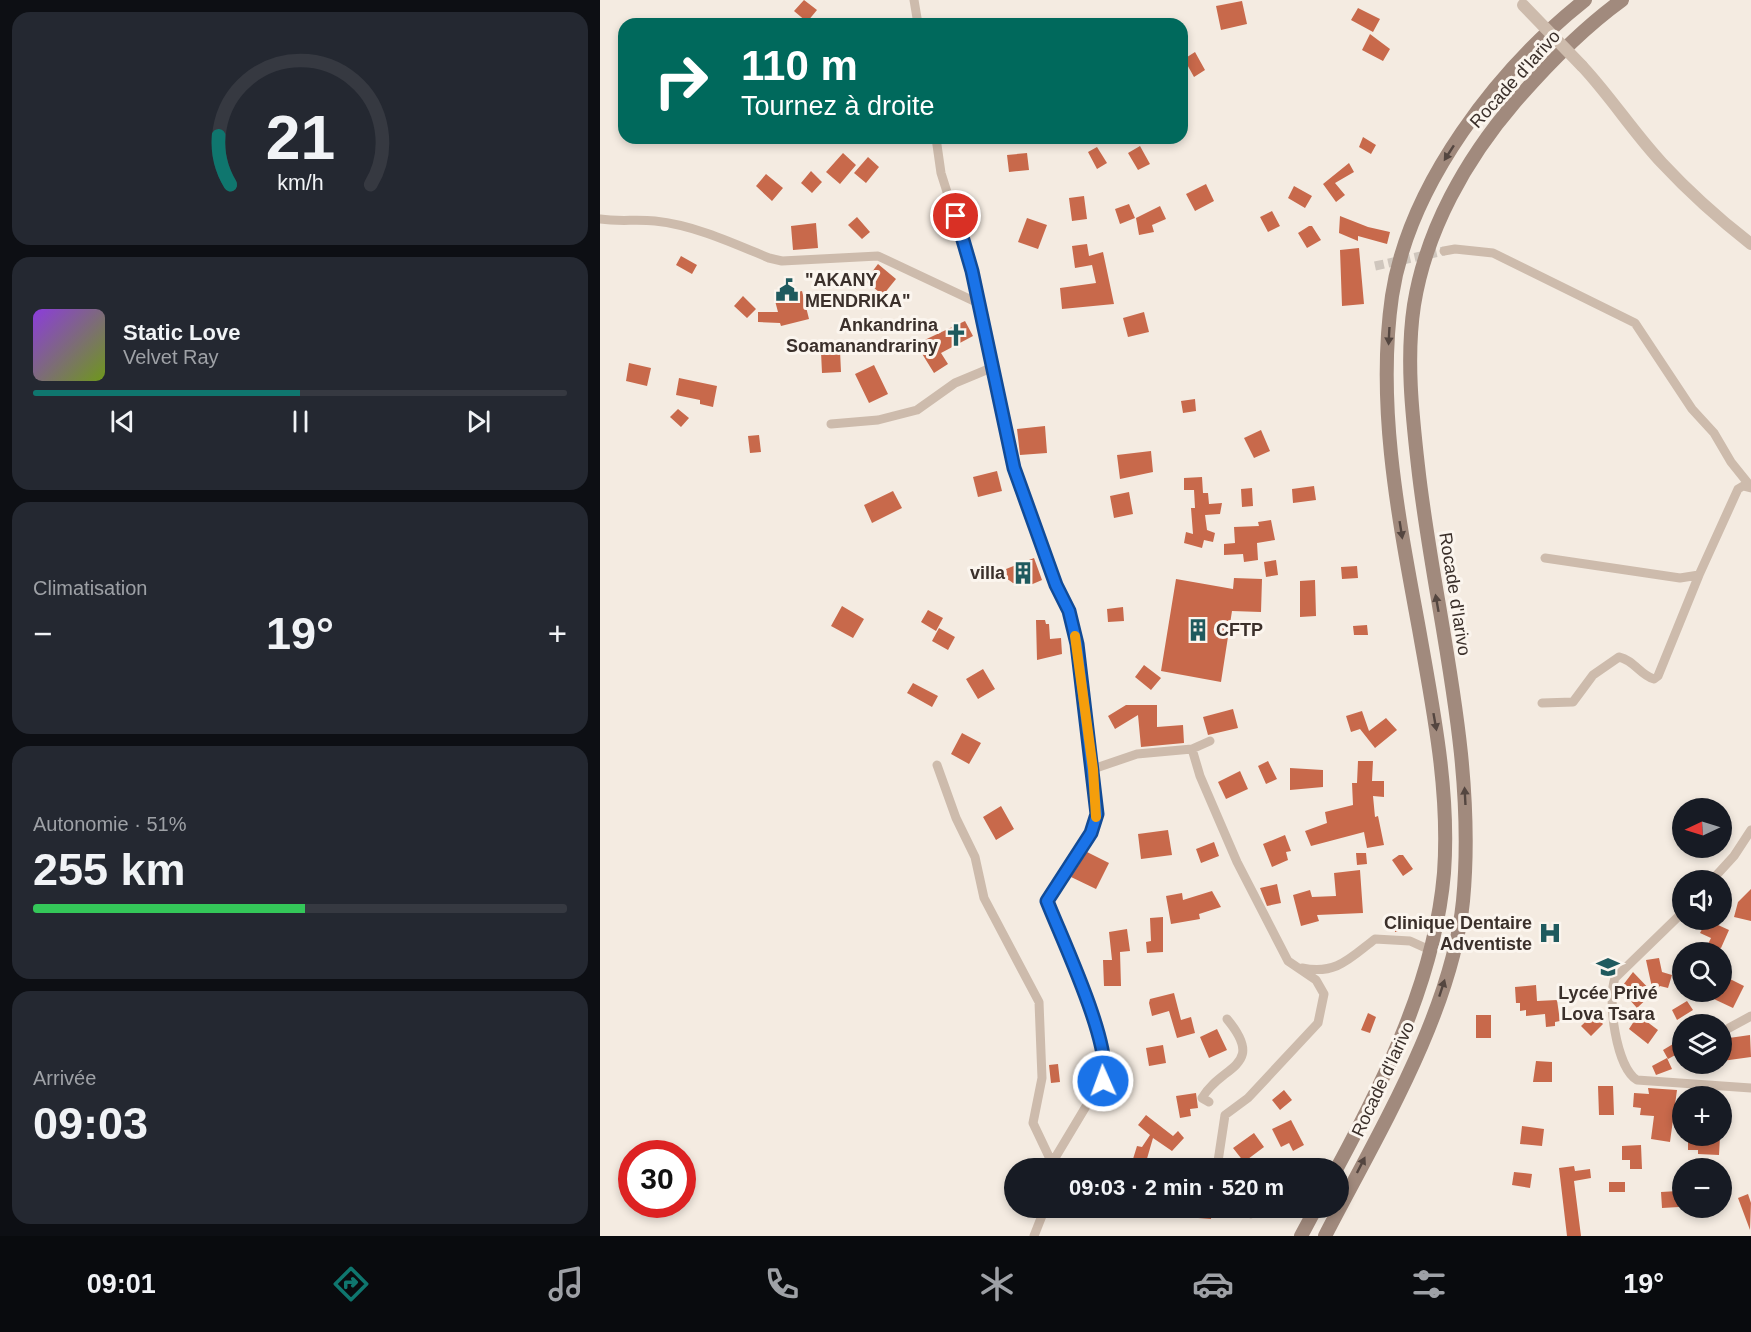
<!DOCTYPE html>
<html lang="fr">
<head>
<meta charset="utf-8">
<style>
  body { margin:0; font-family:Helvetica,sans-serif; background:#242831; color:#f1f3f6; height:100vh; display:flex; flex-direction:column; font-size:22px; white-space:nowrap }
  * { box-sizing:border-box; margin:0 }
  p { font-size:20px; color:#9ea1a6 }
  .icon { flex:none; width:33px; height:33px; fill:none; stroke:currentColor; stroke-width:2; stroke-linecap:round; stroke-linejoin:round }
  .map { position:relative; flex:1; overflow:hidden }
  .details { display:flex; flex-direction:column; gap:12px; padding:12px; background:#0d0f14; width:600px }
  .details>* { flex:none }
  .hud { position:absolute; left:18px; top:18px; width:570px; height:126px; border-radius:18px; box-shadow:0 3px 9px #0003; background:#00695c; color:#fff; overflow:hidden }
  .needle { width:39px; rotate:266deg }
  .controls { position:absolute; left:1072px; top:798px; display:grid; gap:12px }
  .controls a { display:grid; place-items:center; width:60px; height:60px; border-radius:50%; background:#171b24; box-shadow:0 3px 9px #0003; font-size:30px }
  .speed { position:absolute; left:18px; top:1140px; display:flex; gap:12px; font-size:30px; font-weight:700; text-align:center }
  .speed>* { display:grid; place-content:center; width:78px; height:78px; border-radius:50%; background:#171b24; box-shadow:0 3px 9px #0003; line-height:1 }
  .speed .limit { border:9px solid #d22; background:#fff; color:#111 }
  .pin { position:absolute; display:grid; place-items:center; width:51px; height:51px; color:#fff; margin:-26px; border:3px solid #fff; border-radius:50%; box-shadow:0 2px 6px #0007 }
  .me { position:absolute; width:66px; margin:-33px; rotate:358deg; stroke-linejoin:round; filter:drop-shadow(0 0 4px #0008) }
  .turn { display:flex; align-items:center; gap:21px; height:126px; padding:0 24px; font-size:27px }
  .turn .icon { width:78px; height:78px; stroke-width:2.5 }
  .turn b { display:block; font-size:42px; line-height:51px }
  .big { font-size:45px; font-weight:700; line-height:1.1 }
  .details .tile { flex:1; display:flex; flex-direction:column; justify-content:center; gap:9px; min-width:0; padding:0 21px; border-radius:18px; background:#242831 }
  .details .dial { align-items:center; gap:0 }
  .dial svg { height:156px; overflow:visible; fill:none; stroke:#363941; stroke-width:7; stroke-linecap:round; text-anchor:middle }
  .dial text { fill:#f1f3f6; stroke:none }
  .song { display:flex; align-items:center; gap:18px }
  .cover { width:72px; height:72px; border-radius:9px; background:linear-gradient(135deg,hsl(270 70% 55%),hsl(80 70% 35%)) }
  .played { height:6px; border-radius:3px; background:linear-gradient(90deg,#0f766e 50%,#363941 50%) }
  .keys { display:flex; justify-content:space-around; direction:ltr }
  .heat { display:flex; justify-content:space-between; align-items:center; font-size:33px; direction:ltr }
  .charge { height:9px; border-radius:4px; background:linear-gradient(90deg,#34c759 51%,#363941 0) }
  .trip { position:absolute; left:404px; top:1158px; width:345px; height:60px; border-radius:30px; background:#171b24; box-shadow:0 3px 9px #0003; font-weight:700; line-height:60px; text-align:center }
  .tabs { display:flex; height:96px; justify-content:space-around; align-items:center; background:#090b0e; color:#9ea1a6 }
  .tabs .icon { width:42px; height:42px }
  .tabs .selected { color:#0f766e }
  .tabs b { font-size:27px; color:#f1f3f6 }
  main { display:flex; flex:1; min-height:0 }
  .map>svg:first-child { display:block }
  .building { fill:#c8694b }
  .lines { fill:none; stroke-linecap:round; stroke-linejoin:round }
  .minor-tunnel { stroke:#cfc6bd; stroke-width:9; stroke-dasharray:9 4.5; stroke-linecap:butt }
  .minor { stroke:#cdbbac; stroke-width:9 }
  .tertiary { stroke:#cdbbac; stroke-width:12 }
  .secondary { stroke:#a18a7d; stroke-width:14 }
  .tertiary-bridge { stroke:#cdbbac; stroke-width:12 }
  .oneway { fill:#544640 }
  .route-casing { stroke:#114b97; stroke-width:15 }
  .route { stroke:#1a73e8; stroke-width:10 }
  .slow { stroke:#f59e0b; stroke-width:10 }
  .labels { text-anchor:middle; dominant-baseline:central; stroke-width:6; stroke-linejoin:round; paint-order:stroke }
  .street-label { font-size:18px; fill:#3b302b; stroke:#fbf5ee }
  .poi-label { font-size:18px; font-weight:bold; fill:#3b302b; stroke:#fbf5ee; text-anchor:end }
</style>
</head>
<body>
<main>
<section class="details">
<div class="tile dial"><svg viewBox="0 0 100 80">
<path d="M14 69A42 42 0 1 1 86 69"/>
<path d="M14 69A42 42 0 0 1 8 44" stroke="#0f766e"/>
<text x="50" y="56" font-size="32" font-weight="700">21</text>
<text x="50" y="72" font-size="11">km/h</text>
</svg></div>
<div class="tile">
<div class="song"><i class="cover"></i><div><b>Static Love</b><p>Velvet Ray</p></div></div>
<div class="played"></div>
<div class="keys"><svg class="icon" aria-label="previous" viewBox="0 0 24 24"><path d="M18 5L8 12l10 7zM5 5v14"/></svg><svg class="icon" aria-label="pause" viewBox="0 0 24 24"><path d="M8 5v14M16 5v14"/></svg><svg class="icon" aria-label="next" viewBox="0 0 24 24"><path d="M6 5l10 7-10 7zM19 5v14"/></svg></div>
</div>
<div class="tile"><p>Climatisation</p>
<div class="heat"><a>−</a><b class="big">19°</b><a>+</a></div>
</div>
<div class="tile"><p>Autonomie · 51%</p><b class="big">255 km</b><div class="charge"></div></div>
<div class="tile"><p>Arrivée</p><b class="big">09:03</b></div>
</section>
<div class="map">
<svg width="1151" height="1236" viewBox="0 0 1151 1236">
  <rect width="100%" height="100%" fill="#f4ebe1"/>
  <!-- building -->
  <path class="building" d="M204 0 217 10 207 22 194 11Z
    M642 1 647 24 621 30 616 6Z
    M758 8 780 19 773 32 751 20Z
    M770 34 790 49 783 61 762 50Z
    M595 52 605 70 594 77 584 59Z
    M763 137 776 145 771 154 759 147Z
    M540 146 550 164 538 170 528 153Z
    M497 147 507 163 497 169 488 152Z
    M243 153 256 165 240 184 226 172Z
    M427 153 429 170 409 172 407 155Z
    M268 157 279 167 266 183 254 173Z
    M749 163 754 172 735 183 745 195 736 202 723 184Z
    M211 171 222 182 212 193 201 183Z
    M166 174 183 188 172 201 156 186Z
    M606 184 614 201 595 211 586 194Z
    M694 186 712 196 705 208 688 198Z
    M484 196 487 219 472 221 469 198Z
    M529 204 535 218 520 224 515 209Z
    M560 206 566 219 552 225 554 232 539 235 536 218Z
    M672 211 680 226 668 232 660 217Z
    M740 216 768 227 790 232 787 244 758 236V241L739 233Z
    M257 217 270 232 262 239 248 225Z
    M427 218 447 225 438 249 418 242Z
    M216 223 218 248 193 250 191 226Z
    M709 226H712L721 240 707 248 698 233Z
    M487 244 489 256 503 252 514 304 462 309 460 288 496 283 492 265 475 268 472 246Z
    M759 248 764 304 742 306 740 250Z
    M81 256 97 265 92 274 76 265Z
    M278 264 296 279 283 295 265 281Z
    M202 291 209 319 181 326 180 323 158 322V312H178L174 297Z
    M143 296 156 309 147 318 134 306Z
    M544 312 549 332 528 337 523 318Z
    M365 321 373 336 341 353 348 364 334 373 316 344Z
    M240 351 241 372 222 373 221 352Z
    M29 363 51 368 47 386 26 381Z
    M274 365 288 394 269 403 255 374Z
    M79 378 117 386 113 407 100 404V400L76 395Z
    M595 399 596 411 583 413 581 401Z
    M78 409 89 418 81 427 70 417Z
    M445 426 447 453 420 455 417 429Z
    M661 430 670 451 654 458 644 438Z
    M159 435 161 452 150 453 148 436Z
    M551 451 553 472 520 479 517 455Z
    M397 471 402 491 378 497 373 477Z
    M602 477 603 493H608L609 504 622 503 620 514 605 515 607 530 615 533 613 542 604 540 602 548 584 543 586 532 593 534 591 508H595L594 490H584V478Z
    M714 486 716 500 693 503 692 489Z
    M652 488 653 506 642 507 641 489Z
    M293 491 302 508 272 523 264 505Z
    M529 492 533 514 514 518 510 496Z
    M671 520 675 540 657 543 658 560 644 562 643 554 624 555V544L635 543 634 527 659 526 658 522Z
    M434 558 442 580 428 586 413 583 406 578V569Z
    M676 560 678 575 666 577 664 562Z
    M757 566 758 578 742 579 741 567Z
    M634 578 662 579 661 612 632 611 621 682 561 671 576 579 633 589Z
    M715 580 716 616 700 617V581Z
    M242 606 264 619 253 638 231 626Z
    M523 607 524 621 508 622 507 609Z
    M328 610 343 618 336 631 321 622Z
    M436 620H445L446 624H449L450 639 461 638 462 654 437 660Z
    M767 625 768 635H754L753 626Z
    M339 628 355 637 348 650 332 641Z
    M544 665 561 678 551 690 535 677Z
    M383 669 395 689 378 699 366 679Z
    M313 683 338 696 332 707 307 693Z
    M526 705H557V727L583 725 584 743 541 747 538 715 515 729 508 716Z
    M633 709 638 728 608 735 603 717Z
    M762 711 769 731 786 718 797 730 775 748 760 729 751 732 746 716Z
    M362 733 381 743 369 764 351 754Z
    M668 761 677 779 666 784 658 766Z
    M758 761H773L772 781H784V797L773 796 775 817 778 816 784 845 767 848 764 832 711 846 705 831 727 823 725 812 753 805 752 783H757Z
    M690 768 723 770V787L690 790Z
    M640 771 648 789 626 799 618 782Z
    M401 806 414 829 396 840 383 817Z
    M568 830 572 855 541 859 538 834Z
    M685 835 691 851 686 852 688 860 672 867 663 844Z
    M614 842 619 856 601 863 596 849Z
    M487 852 509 863 496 889 471 877Z
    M756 853H766L767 864 757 865Z
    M799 855H803L813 869 803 876 792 860Z
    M760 870 763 913 717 915 719 921 701 926 693 895 710 890 712 897 736 896 734 873Z
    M677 884 681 903 667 906 660 888Z
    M1151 889V921L1134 917 1138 902Z
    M612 891 621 907 599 914 600 919 571 924 566 896 582 893 583 900Z
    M563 917V952L547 953 546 942 551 941 550 918Z
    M809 918 810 931 795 932V919Z
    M1107 920 1129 930 1121 948 1107 946 1111 938 1100 933Z
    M527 929 530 951 520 952 521 986H504L503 960H512L509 932Z
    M1059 958 1062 972 1072 975 1068 988 1060 986 1053 992 1046 960Z
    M1033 972 1053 993 1037 1008 1020 989Z
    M1122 975 1144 986 1133 1008 1099 992H1122Z
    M936 985 937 1001 957 1000 960 1021 955 1022V1026L946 1027 945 1014 926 1016V1010L920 1011V1003H916L915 987Z
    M574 993 581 1020 591 1017 595 1033 577 1038 569 1011 552 1016 549 1003 550 999Z
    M1087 1001 1093 1010 1077 1020 1072 1010Z
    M998 1010 1005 1018 1001 1022 1003 1024 991 1036 981 1026Z
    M768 1013 776 1017 770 1033 761 1030Z
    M876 1015H891V1038H876Z
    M1038 1015 1058 1030 1048 1044 1029 1029Z
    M617 1029 627 1050 609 1058 600 1037Z
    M1150 1035 1151 1057 1122 1061V1039Z
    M1073 1044 1079 1053 1068 1059 1063 1050Z
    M563 1045 566 1063 549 1066 546 1048Z
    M1067 1058 1072 1069 1056 1075 1052 1066Z
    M936 1061 952 1062V1082H933Z
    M458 1064 460 1082 451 1083 449 1065Z
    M998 1086H1013L1014 1115H999Z
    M1048 1088 1077 1090 1070 1142 1051 1139 1054 1116 1040 1115 1041 1108 1033 1107 1034 1093 1049 1094Z
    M684 1090 692 1100 680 1110 672 1100Z
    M596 1093 598 1108 590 1109 591 1116 580 1118 576 1096Z
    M546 1115 573 1136 578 1131 584 1138 572 1151 553 1138 546 1162 533 1159 537 1146 542 1147 550 1135 538 1125Z
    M691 1120 704 1145 693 1151 689 1143 681 1147 672 1129Z
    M922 1126 944 1129 942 1146 920 1144Z
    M654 1133 664 1147 644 1162 633 1148Z
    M1088 1136H1120L1119 1155 1098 1154V1150H1088Z
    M1041 1145 1042 1169H1030V1160H1022V1146Z
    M974 1166 975 1171 990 1169 991 1178 974 1181 981 1236H967L959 1168Z
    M914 1172 932 1174 930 1188 912 1185Z
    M1009 1182H1025V1192H1009Z
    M1078 1191 1079 1207 1062 1208 1061 1192Z
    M1148 1194 1151 1203 1150 1230 1138 1198Z
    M585 1208H612L611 1219 585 1217Z"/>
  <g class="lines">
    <!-- minor-tunnel -->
    <path class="minor-tunnel" d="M775 266 844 251"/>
    <!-- minor -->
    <path class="minor" d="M314 0 318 24
      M336 138 341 173 372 271 414 468 456 585 469 611 477 644 497 814 491 833 447 901 499 1032 506 1073 452 1163 433 1123 442 1078 439 1002 384 898 375 857 356 818 337 765
      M0 219C19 222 36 219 55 221 94 225 133 243 169 258L182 261 278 256 378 303
      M844 251 855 249 893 253 1035 323 1092 409 1114 433 1131 462 1151 487
      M231 424 278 420 317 410 355 383 391 368
      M945 558 1080 578 1099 575
      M942 703 973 702 993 675 1019 657C1034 660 1040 675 1054 679L1058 676 1099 575 1138 489 1143 486 1151 488
      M592 749 600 776 637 862 688 961 716 980 724 994 718 1023 648 1098 625 1115 617 1168
      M493 769 537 754 592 749 610 741
      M1112 880 1134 856 1151 830
      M1083 912 1015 978C1007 1000 1016 1067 1037 1080L1151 1088
      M702 968C736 975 749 959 775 939L810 941 830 950
      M1129 1028 1151 1016
      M609 1102 602 1098C621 1065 667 1067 627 1019
      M641 1208 651 1214
      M434 1236 445 1208"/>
    <!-- tertiary -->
    <path class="tertiary" d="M982 66C1011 97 1033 132 1062 163 1089 192 1119 219 1151 244"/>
    <!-- secondary -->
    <path class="secondary" d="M737 1168C786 1077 835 978 844 873 850 791 833 709 819 629 799 520 776 407 792 296 809 184 898 69 985 0
      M701 1236 716 1208
      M725 1236C776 1137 852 1013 863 901 877 754 834 611 818 466 812 413 806 358 814 305 826 230 866 159 915 102 947 65 982 29 1022 0"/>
    <!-- tertiary-bridge -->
    <path class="tertiary-bridge" d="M923 5 982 66"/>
  </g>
  <!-- one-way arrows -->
  <defs><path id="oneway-solid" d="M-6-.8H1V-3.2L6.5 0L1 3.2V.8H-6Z" transform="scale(1.5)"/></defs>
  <g class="oneway">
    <use href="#oneway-solid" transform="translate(849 153) rotate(123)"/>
    <use href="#oneway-solid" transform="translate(789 336) rotate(93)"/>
    <use href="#oneway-solid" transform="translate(801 530) rotate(81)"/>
    <use href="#oneway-solid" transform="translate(837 603) rotate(-100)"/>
    <use href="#oneway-solid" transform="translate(835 722) rotate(80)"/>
    <use href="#oneway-solid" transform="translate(865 796) rotate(-93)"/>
    <use href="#oneway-solid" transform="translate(842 988) rotate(-72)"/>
    <use href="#oneway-solid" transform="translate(761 1165) rotate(-63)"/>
  </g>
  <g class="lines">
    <!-- route casing -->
    <g class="route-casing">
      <path id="route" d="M356 216 372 271 414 468 456 585 469 611 477 644 497 814 491 833 447 901C461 937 514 1048 503 1081"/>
    </g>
    <!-- route -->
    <use href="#route" class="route"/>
    <!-- slow -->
    <path class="slow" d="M475 636 493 769 496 817"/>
  </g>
  <!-- icons -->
  <defs>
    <g id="civic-bare" transform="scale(1.8)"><path d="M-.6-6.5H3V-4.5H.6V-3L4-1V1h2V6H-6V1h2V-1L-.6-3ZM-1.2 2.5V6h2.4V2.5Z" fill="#1f5a5e" stroke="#fbf5ee" stroke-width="2.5" paint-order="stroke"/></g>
    <g id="church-bare" transform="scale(1.8)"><path d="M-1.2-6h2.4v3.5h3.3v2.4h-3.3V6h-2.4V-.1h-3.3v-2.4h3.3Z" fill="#1f5a5e" stroke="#fbf5ee" stroke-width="2.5" paint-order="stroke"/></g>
    <g id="building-bare" transform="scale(1.8)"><path d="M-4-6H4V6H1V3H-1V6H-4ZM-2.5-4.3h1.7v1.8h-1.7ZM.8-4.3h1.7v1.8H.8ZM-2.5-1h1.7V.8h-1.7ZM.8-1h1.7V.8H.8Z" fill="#1f5a5e" stroke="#fbf5ee" stroke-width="2.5" paint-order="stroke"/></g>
    <g id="hospital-bare" transform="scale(1.8)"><path d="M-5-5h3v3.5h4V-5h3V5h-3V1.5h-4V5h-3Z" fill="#1f5a5e" stroke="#fbf5ee" stroke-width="2.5" paint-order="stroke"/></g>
    <g id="school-bare" transform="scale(1.8)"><path d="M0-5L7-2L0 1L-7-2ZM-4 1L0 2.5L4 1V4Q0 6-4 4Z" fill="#1f5a5e" stroke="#fbf5ee" stroke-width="2.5" paint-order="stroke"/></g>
  </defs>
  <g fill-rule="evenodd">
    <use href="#civic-bare" x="187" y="290"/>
    <use href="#church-bare" x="356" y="335"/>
    <use href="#building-bare" x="423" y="573"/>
    <use href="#building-bare" x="598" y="630"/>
    <use href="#hospital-bare" x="950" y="933"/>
    <use href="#school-bare" x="1008" y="967"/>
  </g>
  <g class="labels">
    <!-- street labels -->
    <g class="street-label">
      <text transform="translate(915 79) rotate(-48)">Rocade d'Iarivo</text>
      <text transform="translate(855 594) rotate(81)">Rocade d'Iarivo</text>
      <text transform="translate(783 1079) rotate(-65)">Rocade d'Iarivo</text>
    </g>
    <!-- poi labels -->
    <g class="poi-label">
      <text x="205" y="280" text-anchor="start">"AKANY<tspan x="205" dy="21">MENDRIKA"</tspan></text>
      <text x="338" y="325">Ankandrina<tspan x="338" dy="21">Soamanandrariny</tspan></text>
      <text x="405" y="573">villa</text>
      <text x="616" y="630" text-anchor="start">CFTP</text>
      <text x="932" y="923">Clinique Dentaire<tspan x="932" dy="21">Adventiste</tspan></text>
      <text x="1008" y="993" text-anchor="middle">Lycée Privé<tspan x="1008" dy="21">Lova Tsara</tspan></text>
    </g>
  </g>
</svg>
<div class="controls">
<a><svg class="needle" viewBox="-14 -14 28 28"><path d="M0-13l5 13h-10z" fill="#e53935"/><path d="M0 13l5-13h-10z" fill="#9ea1a6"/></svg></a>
<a><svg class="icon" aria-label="sound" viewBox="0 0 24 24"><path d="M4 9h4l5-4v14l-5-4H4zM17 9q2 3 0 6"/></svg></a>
<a><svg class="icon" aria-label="search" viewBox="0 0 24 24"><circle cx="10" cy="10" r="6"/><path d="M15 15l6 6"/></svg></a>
<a><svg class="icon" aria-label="layers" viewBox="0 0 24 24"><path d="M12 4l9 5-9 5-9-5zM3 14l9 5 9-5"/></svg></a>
<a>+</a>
<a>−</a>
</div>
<div class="speed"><div class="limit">30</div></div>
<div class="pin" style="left:356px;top:216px;background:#d93025"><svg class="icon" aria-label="arrive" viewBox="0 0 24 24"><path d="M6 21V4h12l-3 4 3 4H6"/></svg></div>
<svg class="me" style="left:503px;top:1081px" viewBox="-20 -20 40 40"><circle r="17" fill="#1a73e8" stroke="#fff" stroke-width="3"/><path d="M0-11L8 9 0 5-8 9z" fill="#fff"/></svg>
<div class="trip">09:03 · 2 min · 520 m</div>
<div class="hud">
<div class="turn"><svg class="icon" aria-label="right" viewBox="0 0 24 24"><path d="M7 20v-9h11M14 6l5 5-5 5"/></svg><div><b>110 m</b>Tournez à droite</div></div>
</div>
</div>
</main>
<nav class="tabs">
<b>09:01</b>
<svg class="icon selected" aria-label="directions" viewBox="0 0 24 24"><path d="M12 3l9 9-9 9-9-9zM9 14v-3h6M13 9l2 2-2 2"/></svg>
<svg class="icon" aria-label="music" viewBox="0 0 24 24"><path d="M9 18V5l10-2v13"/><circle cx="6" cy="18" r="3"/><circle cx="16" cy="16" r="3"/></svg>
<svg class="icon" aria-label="phone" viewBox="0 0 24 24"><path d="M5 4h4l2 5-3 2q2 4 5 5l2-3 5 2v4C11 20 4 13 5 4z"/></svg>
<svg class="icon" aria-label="climate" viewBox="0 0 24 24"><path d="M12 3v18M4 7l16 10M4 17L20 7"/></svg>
<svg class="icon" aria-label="car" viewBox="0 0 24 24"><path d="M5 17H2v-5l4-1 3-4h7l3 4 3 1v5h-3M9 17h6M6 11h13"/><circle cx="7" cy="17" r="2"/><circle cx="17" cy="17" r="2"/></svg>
<svg class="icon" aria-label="filters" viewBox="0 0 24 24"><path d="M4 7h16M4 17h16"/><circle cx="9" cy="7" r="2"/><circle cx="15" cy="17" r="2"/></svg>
<b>19°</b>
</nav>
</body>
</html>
